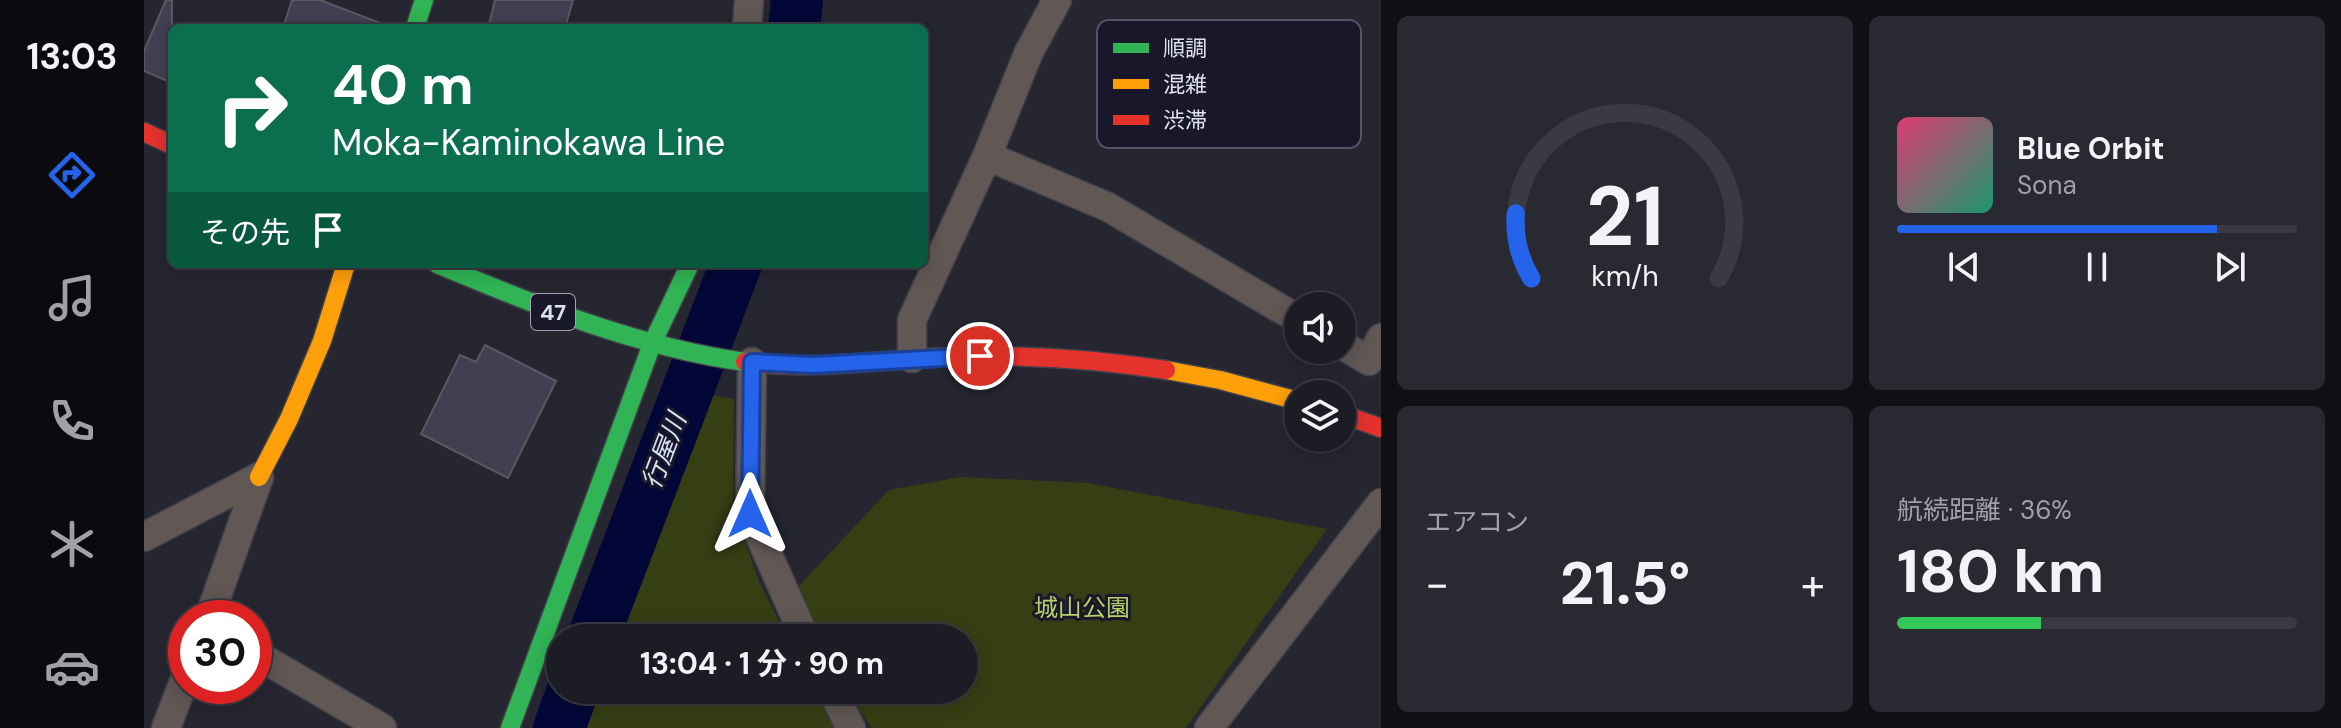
<!DOCTYPE html>
<html lang="ja">
<head>
<meta charset="utf-8">
<style>
  body { margin:0; font-family:"DM Sans","Noto Sans JP",sans-serif; background:#292932; color:#f1f3f6; height:100vh; display:flex; flex-direction:column; font-size:30px; white-space:nowrap }
  * { box-sizing:border-box; margin:0 }
  p { font-size:26px; color:#a0a1a7 }
  .icon { flex:none; width:44px; height:44px; fill:none; stroke:currentColor; stroke-width:2; stroke-linecap:round; stroke-linejoin:round }
  .map { position:relative; flex:1; overflow:hidden }
  .details { display:flex; flex-direction:column; gap:16px; padding:16px; background:#0f0f14; width:960px }
  .details>* { flex:none }
  .banner { position:absolute; left:24px; top:24px; width:760px; height:244px; border-radius:12px; box-shadow:0 4px 20px #0003,0 0 0 2px #3a3a42; background:#0b6e4f; color:#fff; overflow:hidden }
  .controls { position:absolute; left:1140px; top:292px; display:grid; gap:16px }
  .controls a { display:grid; place-items:center; width:72px; height:72px; border-radius:50%; background:#1c1c25; box-shadow:0 4px 20px #0003,0 0 0 2px #3a3a42; font-size:40px }
  .speed { position:absolute; left:24px; top:600px; display:flex; gap:16px; font-size:40px; font-weight:700; text-align:center }
  .speed>* { display:grid; place-content:center; width:104px; height:104px; border-radius:50%; background:#1c1c25; box-shadow:0 4px 20px #0003,0 0 0 2px #3a3a42; line-height:1 }
  .speed .limit { border:12px solid #d22; background:#fff; color:#111 }
  .pin { position:absolute; display:grid; place-items:center; width:68px; height:68px; color:#fff; margin:-34px; border:4px solid #fff; border-radius:50%; box-shadow:0 2px 8px #0007 }
  .me { position:absolute; width:88px; margin:-44px; rotate:0deg; stroke-linejoin:round; filter:drop-shadow(0 0 6px #0008) }
  .turn { display:flex; align-items:center; gap:28px; height:168px; padding:0 32px; font-size:36px }
  .turn .icon { width:104px; height:104px; stroke-width:2.5 }
  .turn b { display:block; font-size:56px; line-height:68px }
  .then { display:flex; align-items:center; height:76px; padding:0 32px; background:#0003; gap:16px; font-size:30px }
  .big { font-size:60px; font-weight:700; line-height:1.1 }
  .details .widget { flex:1; display:flex; flex-direction:column; justify-content:center; gap:12px; min-width:0; padding:0 28px; border-radius:12px; background:#292932 }
  .details .dial { align-items:center; gap:0 }
  .dial svg { height:208px; overflow:visible; fill:none; stroke:#3a3a42; stroke-width:7; stroke-linecap:round; text-anchor:middle }
  .dial text { fill:#f1f3f6; stroke:none }
  .song { display:flex; align-items:center; gap:24px }
  .cover { width:96px; height:96px; border-radius:12px; background:linear-gradient(135deg,hsl(340 70% 55%),hsl(160 70% 35%)) }
  .played { height:8px; border-radius:4px; background:linear-gradient(90deg,#2563eb 80%,#3a3a42 80%) }
  .keys { display:flex; justify-content:space-around; direction:ltr }
  .heat { display:flex; justify-content:space-between; align-items:center; font-size:44px; direction:ltr }
  .charge { height:12px; border-radius:6px; background:linear-gradient(90deg,#34c759 36%,#3a3a42 0) }
  .details .tiles { flex:1; display:grid; gap:16px; grid-template-columns:repeat(2,1fr) }
  .trip { position:absolute; left:402px; top:624px; width:432px; height:80px; border-radius:40px; background:#1c1c25; box-shadow:0 4px 20px #0003,0 0 0 2px #3a3a42; font-weight:700; line-height:80px; text-align:center }
  main { display:flex; flex:1; min-height:0 }
  .tab-bar { display:flex; flex-direction:column; width:144px; justify-content:space-around; align-items:center; background:#0b0b0f; color:#a0a1a7 }
  .tab-bar .icon { width:56px; height:56px }
  .tab-bar .on { color:#2563eb }
  .tab-bar b { font-size:36px; color:#f1f3f6 }
  .map>svg:first-child { display:block }
  .green { fill:#363e14 }
  .lines { fill:none; stroke-linecap:round; stroke-linejoin:round }
  .river { stroke:#030738; stroke-width:52 }
  .building { fill:#414052; stroke:#595962; stroke-width:2 }
  .street-casing { stroke:#41414a; stroke-width:31 }
  .fast-casing { stroke:#41414a; stroke-width:21 }
  .slow-casing { stroke:#41414a; stroke-width:21 }
  .jam-casing { stroke:#41414a; stroke-width:21 }
  .street { stroke:#615855; stroke-width:28 }
  .fast { stroke:#30b455; stroke-width:18 }
  .slow { stroke:#ff9f0a; stroke-width:18 }
  .jam { stroke:#e5322d; stroke-width:18 }
  .route-casing { stroke:#184099; stroke-width:20 }
  .route { stroke:#2563eb; stroke-width:14 }
  .labels { text-anchor:middle; dominant-baseline:central; stroke-width:6; stroke-linejoin:round; paint-order:stroke }
  .shield { fill:#19182b; stroke:#a4a4b3; stroke-width:2 }
  .shield-label { font-size:22px; font-weight:bold; fill:#dfe0ed }
  .park-label { font-size:24px; fill:#b9cf65; stroke:#19182b }
  .water-label { font-size:26px; font-style:italic; fill:#d6e1f2; stroke:#19182b }
  .key { fill:#19182b; stroke:#545465; stroke-width:2 }
  .key-label { font-size:22px; fill:#dfe0ed }
</style>
</head>
<body>
<main>
<nav class="tab-bar">
<b>13:03</b>
<svg class="icon on" aria-label="directions" viewBox="0 0 24 24"><path d="M12 3l9 9-9 9-9-9zM9 14v-3h6M13 9l2 2-2 2"/></svg>
<svg class="icon" aria-label="music" viewBox="0 0 24 24"><path d="M9 18V5l10-2v13"/><circle cx="6" cy="18" r="3"/><circle cx="16" cy="16" r="3"/></svg>
<svg class="icon" aria-label="phone" viewBox="0 0 24 24"><path d="M5 4h4l2 5-3 2q2 4 5 5l2-3 5 2v4C11 20 4 13 5 4z"/></svg>
<svg class="icon" aria-label="climate" viewBox="0 0 24 24"><path d="M12 3v18M4 7l16 10M4 17L20 7"/></svg>
<svg class="icon" aria-label="car" viewBox="0 0 24 24"><path d="M5 17H2v-5l4-1 3-4h7l3 4 3 1v5h-3M9 17h6M6 11h13"/><circle cx="7" cy="17" r="2"/><circle cx="17" cy="17" r="2"/></svg>
</nav>
<div class="map">
<svg width="1237" height="728" viewBox="0 0 1237 728">
  <rect width="100%" height="100%" fill="#262631"/>
  <!-- green -->
  <path class="green" d="M559 394 590 399 589 510 616 584 644 638H474Z
    M817 477 944 483 1183 529 1042 728H727L704 690H820V638H676L651 590 745 490Z
    M456 690H670L690 728H443Z"/>
  <g class="lines">
    <!-- river -->
    <path class="river" d="M650 28 653 0
      M449 638 592 264
      M415 728 429 690"/>
  </g>
  <!-- building -->
  <path class="building" d="M22 0H28V83L0 71V51Z
    M148 0H176L244 26V28H139Z
    M351 0H429L421 28H344Z
    M341 345 412 381 364 478 277 434 316 355 332 362Z"/>
  <g class="lines">
    <!-- street casing -->
    <g class="street-casing">
      <path id="street" d="M603 28 605 0
        M843 156 964 207 1154 319
        M1198 345 1225 361 1237 338
        M768 358V320L843 156 884 54 913 0
        M608 362 606 514 661 638
        M0 537 115 477
        M65 618 115 477
        M110 653 238 728
        M688 690 707 728
        M22 728 42 676
        M1065 728 1237 503"/>
    </g>
    <!-- fast casing -->
    <g class="fast-casing">
      <path id="fast" d="M271 28 280 0
        M293 264C393 306 493 347 601 362
        M366 728 508 344 546 264"/>
    </g>
    <!-- slow casing -->
    <g class="slow-casing">
      <path id="slow" d="M1022 370 1076 380 1154 401
        M115 477 145 419 178 341 202 264"/>
    </g>
    <!-- jam casing -->
    <g class="jam-casing">
      <path id="jam" d="M0 132 28 145
        M601 362C670 371 740 359 809 357 880 354 951 359 1022 370
        M1198 414 1237 428"/>
    </g>
    <!-- street -->
    <use href="#street" class="street"/>
    <!-- fast -->
    <use href="#fast" class="fast"/>
    <!-- slow -->
    <use href="#slow" class="slow"/>
    <!-- jam -->
    <use href="#jam" class="jam"/>
  </g>
  <g class="lines">
    <!-- route casing -->
    <g class="route-casing">
      <path id="route" d="M606 514 608 362 669 365 836 356"/>
    </g>
    <!-- route -->
    <use href="#route" class="route"/>
  </g>
  <g class="labels">
    <!-- shield labels -->
    <rect class="shield" x="387" y="294" width="44" height="36" rx="6"/>
    <g class="shield-label">
      <text x="409" y="312">47</text>
    </g>
    <!-- park labels -->
    <g class="park-label">
      <text x="938" y="607">城山公園</text>
    </g>
    <!-- water labels -->
    <g class="water-label">
      <text transform="translate(520 451) rotate(-69)">行屋川</text>
    </g>
  </g>
  <!-- legend -->
  <rect x="953" y="20" width="264" height="128" rx="12" class="key"/>
  <rect x="969" y="43" width="36" height="10" fill="#30b455"/>
  <rect x="969" y="79" width="36" height="10" fill="#ff9f0a"/>
  <rect x="969" y="115" width="36" height="10" fill="#e5322d"/>
  <g class="key-label">
    <text x="1019" y="56">順調</text>
    <text x="1019" y="92">混雑</text>
    <text x="1019" y="128">渋滞</text>
  </g>
</svg>
<div class="controls">
<a><svg class="icon" aria-label="sound" viewBox="0 0 24 24"><path d="M4 9h4l5-4v14l-5-4H4zM17 9q2 3 0 6"/></svg></a>
<a><svg class="icon" aria-label="layers" viewBox="0 0 24 24"><path d="M12 4l9 5-9 5-9-5zM3 14l9 5 9-5"/></svg></a>
</div>
<div class="speed"><div class="limit">30</div></div>
<div class="pin" style="left:836px;top:356px;background:#d93025"><svg class="icon" aria-label="arrive" viewBox="0 0 24 24"><path d="M6 21V4h12l-3 4 3 4H6"/></svg></div>
<svg class="me" style="left:606px;top:514px" viewBox="-20 -20 40 40"><path d="M0-17L14 15 0 8-14 15z" fill="#2563eb" stroke="#fff" stroke-width="4"/></svg>
<div class="trip">13:04 · 1 分 · 90 m</div>
<div class="banner">
<div class="turn"><svg class="icon" aria-label="right" viewBox="0 0 24 24"><path d="M7 20v-9h11M14 6l5 5-5 5"/></svg><div><b>40 m</b>Moka-Kaminokawa Line</div></div>
<div class="then">その先<svg class="icon" aria-label="arrive" viewBox="0 0 24 24"><path d="M6 21V4h12l-3 4 3 4H6"/></svg></div>
</div>
</div>
<section class="details">
<div class="tiles">
<div class="widget dial"><svg viewBox="0 0 100 80">
<path d="M14 69A42 42 0 1 1 86 69"/>
<path d="M14 69A42 42 0 0 1 8 44" stroke="#2563eb"/>
<text x="50" y="56" font-size="32" font-weight="700">21</text>
<text x="50" y="72" font-size="11">km/h</text>
</svg></div>
<div class="widget">
<div class="song"><i class="cover"></i><div><b>Blue Orbit</b><p>Sona</p></div></div>
<div class="played"></div>
<div class="keys"><svg class="icon" aria-label="previous" viewBox="0 0 24 24"><path d="M18 5L8 12l10 7zM5 5v14"/></svg><svg class="icon" aria-label="pause" viewBox="0 0 24 24"><path d="M8 5v14M16 5v14"/></svg><svg class="icon" aria-label="next" viewBox="0 0 24 24"><path d="M6 5l10 7-10 7zM19 5v14"/></svg></div>
</div>
<div class="widget"><p>エアコン</p>
<div class="heat"><a>−</a><b class="big">21.5°</b><a>+</a></div>
</div>
<div class="widget"><p>航続距離 · 36%</p><b class="big">180 km</b><div class="charge"></div></div>
</div>
</section>
</main>
</body>
</html>
